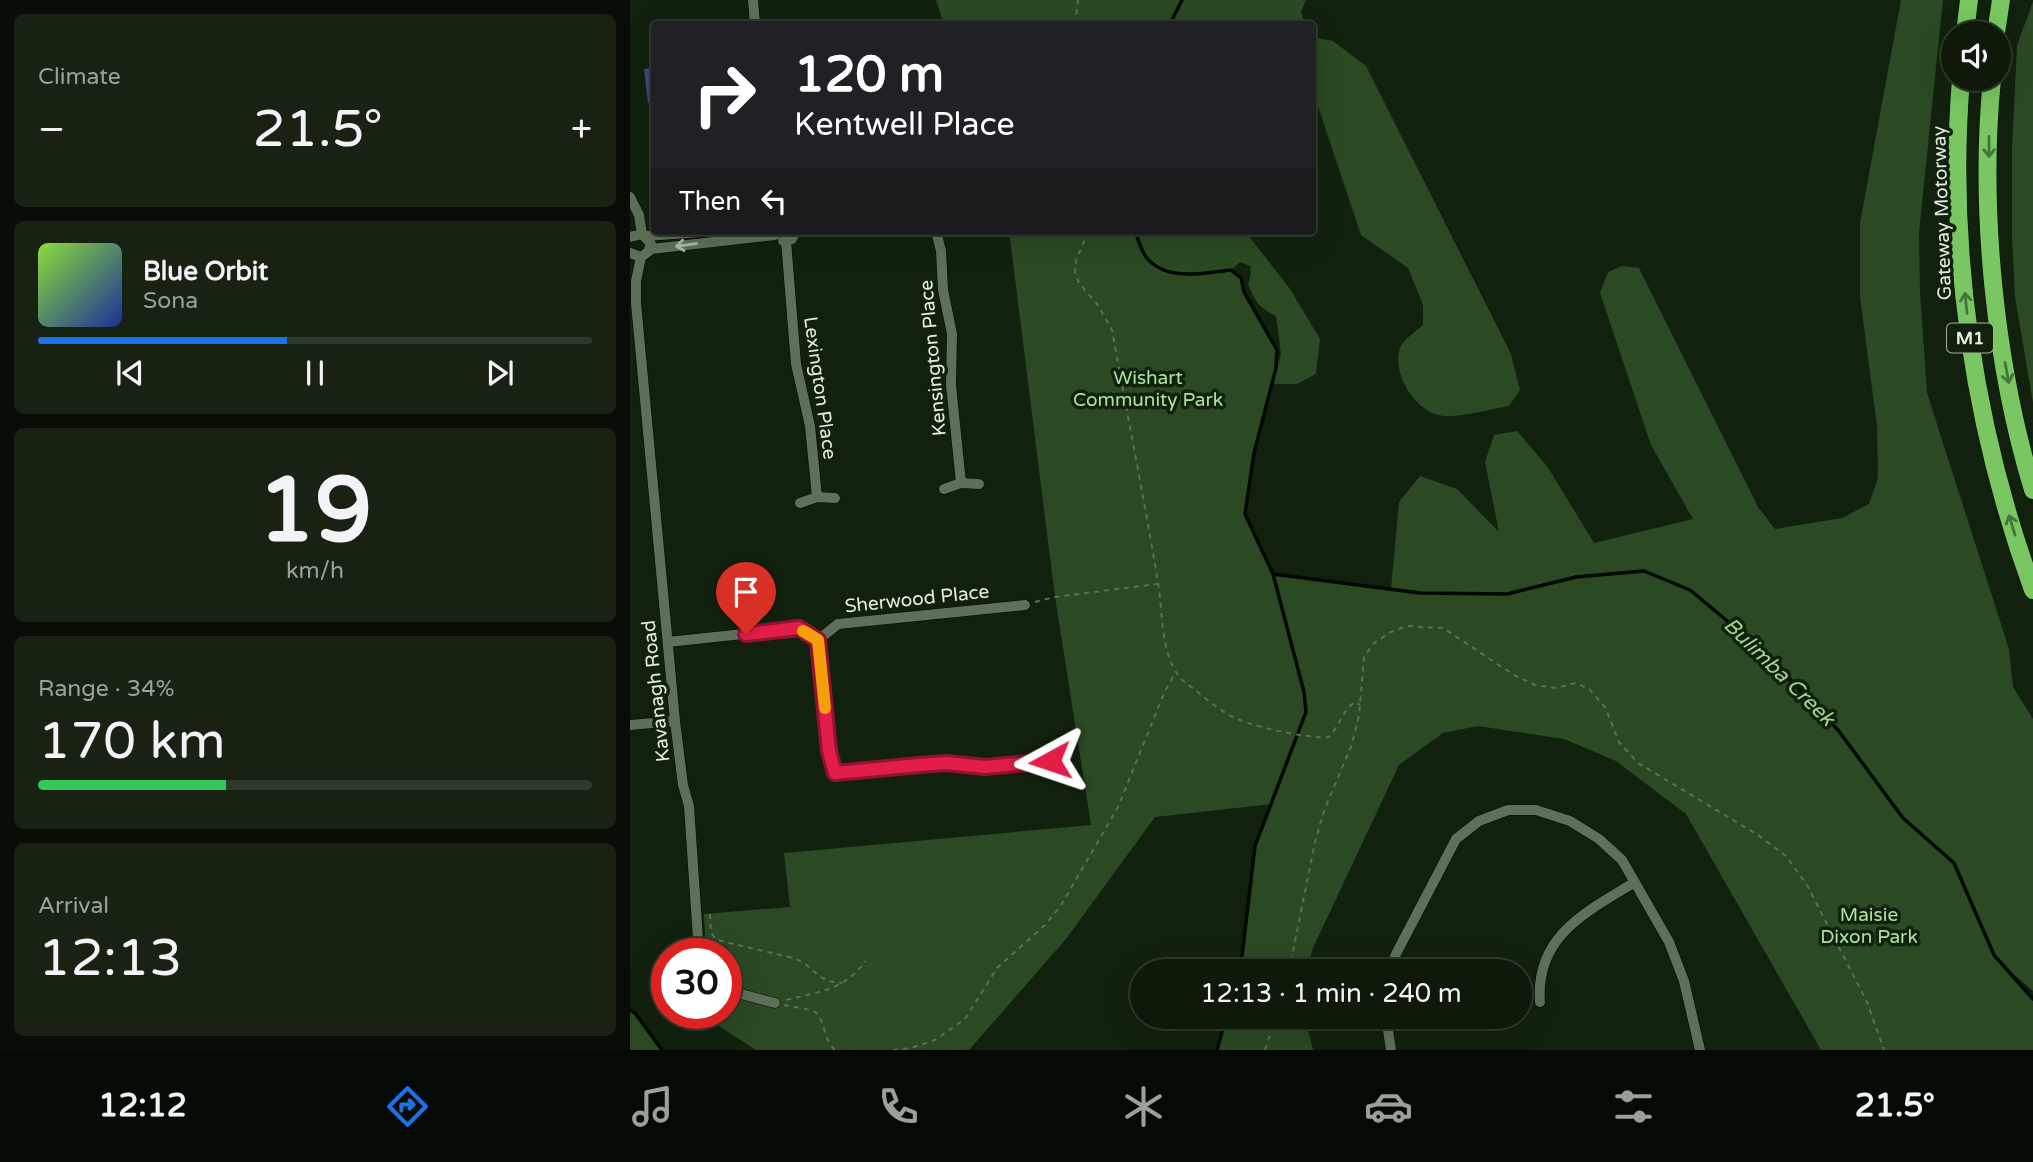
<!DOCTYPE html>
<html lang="en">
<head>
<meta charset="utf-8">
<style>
  body { margin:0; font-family:"Varela Round",sans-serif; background:#172213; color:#f1f3f6; height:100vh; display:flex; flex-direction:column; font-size:26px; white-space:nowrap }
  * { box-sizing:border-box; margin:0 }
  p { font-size:23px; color:#9ba09c }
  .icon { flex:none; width:38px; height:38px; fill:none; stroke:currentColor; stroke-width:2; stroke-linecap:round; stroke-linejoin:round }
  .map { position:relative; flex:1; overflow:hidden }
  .side { display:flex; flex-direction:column; gap:14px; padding:14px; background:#080e06; width:630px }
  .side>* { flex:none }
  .guide { position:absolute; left:21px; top:21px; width:665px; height:214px; border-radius:7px; box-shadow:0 7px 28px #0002,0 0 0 2px #2e382b; background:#202124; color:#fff; overflow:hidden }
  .tools { position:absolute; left:1311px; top:21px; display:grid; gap:14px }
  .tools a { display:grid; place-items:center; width:70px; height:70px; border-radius:50%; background:#0e190a; box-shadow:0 7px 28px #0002,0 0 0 2px #2e382b; font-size:35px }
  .speed { position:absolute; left:21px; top:938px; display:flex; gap:14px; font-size:35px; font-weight:700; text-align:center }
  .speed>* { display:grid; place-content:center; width:91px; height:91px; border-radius:50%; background:#0e190a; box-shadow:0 7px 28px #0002,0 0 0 2px #2e382b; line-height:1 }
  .speed .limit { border:10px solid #d22; background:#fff; color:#111 }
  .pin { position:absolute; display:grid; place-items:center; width:60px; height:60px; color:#fff; margin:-72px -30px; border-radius:50% 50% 50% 0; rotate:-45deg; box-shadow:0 0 7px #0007 }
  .pin .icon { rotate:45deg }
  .me { position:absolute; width:77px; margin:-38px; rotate:265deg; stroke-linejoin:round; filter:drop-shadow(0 0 5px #0008) }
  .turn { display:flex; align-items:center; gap:24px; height:147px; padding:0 28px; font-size:32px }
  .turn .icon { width:91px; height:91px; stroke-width:2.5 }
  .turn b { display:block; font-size:49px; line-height:60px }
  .then { display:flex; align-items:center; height:66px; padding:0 28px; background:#0003; gap:14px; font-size:26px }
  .big { font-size:52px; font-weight:600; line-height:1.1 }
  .side .widget { flex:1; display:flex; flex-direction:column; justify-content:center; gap:10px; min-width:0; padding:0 24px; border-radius:10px; background:#172213 }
  .side .dial { align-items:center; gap:0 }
  .dial b { font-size:91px; line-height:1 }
  .song { display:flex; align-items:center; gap:21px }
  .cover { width:84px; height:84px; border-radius:10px; background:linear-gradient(135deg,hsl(90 70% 55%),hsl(230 70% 35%)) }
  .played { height:7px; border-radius:4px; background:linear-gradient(90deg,#1a73e8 45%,#2e382b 45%) }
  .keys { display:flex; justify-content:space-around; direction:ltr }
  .heat { display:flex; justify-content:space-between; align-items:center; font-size:38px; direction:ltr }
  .charge { height:10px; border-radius:5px; background:linear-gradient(90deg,#34c759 34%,#2e382b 0) }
  .trip { position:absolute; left:500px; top:959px; width:402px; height:70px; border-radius:35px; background:#0e190a; box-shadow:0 7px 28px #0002,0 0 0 2px #2e382b; font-weight:600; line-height:70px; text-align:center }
  .dock { display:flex; height:112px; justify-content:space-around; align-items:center; background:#060a04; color:#9ba09c }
  .dock .icon { width:49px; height:49px }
  .dock .selected { color:#1a73e8 }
  .dock b { font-size:32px; color:#f1f3f6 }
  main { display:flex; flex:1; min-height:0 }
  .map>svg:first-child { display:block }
  .green { fill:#2b4922; fill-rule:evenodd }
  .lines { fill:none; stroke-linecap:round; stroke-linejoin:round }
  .stream { stroke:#000900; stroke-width:3.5 }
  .building { fill:#3b4c79 }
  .minor-casing { stroke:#010b00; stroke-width:11 }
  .motorway-casing { stroke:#010b00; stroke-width:19 }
  .path { stroke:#606d5c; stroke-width:2; stroke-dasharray:5 5; stroke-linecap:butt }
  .minor { stroke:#5e7059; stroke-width:10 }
  .motorway { stroke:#79c662; stroke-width:18 }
  .oneway { stroke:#467438 }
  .oneway2 { stroke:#aebcaa }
  .route-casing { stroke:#92132f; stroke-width:18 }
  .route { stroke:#e11d48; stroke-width:12 }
  .slow { stroke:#f59e0b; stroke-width:12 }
  .labels { text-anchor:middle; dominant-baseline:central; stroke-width:7; stroke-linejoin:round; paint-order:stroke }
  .shield { fill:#12210e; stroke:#a4b0a1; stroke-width:2 }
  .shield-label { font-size:18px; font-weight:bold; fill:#e3eee0 }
  .street-label { font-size:19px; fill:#e3eee0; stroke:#12210e }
  .park-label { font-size:19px; fill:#ace29d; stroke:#12210e }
  .water-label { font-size:21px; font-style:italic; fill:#a1d692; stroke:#12210e }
</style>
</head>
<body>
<main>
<section class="side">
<div class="widget"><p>Climate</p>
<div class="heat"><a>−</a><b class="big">21.5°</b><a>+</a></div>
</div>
<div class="widget">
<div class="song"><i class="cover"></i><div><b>Blue Orbit</b><p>Sona</p></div></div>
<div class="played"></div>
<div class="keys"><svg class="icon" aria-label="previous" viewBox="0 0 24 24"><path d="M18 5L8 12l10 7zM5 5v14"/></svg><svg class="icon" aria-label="pause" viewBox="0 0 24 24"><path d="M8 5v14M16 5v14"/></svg><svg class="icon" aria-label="next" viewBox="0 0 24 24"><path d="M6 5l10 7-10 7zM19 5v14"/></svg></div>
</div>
<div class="widget dial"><b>19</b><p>km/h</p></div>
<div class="widget"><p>Range · 34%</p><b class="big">170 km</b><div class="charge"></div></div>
<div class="widget"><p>Arrival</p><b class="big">12:13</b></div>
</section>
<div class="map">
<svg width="1403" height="1050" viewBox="0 0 1403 1050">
  <rect width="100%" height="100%" fill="#12210e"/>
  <!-- green -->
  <path class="green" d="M306 0H676L671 12 675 24H314Z
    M1271 0H1313L1289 232 1290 291 1297 393 1379 649 1383 687 1403 719V991L1371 963 1403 999V1050H1191L1056 814 986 761 934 739 848 726 813 733 769 765 682 950 678 971H608L612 956 625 846 642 804 525 817 436 939 339 1050H126L81 1021V1013H96V954H76L74 914 160 907 154 853 461 825 425 597 379 231H615L660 289 690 339 686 374 667 384H642L624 453 615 514 643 574 761 589 769 502 790 476 827 489 869 532 855 462 864 435 887 431 917 466 964 543 1063 519 1021 445 970 293 978 272 992 266 1009 268 1128 507 1145 529 1212 518 1239 504 1248 478 1247 426 1230 297V223ZM610 262 620 266 621 274 618 284C624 300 629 308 646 316L651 354 647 368V350L614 292 611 278 601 270Z
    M1403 2V403L1385 297 1382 237V148L1387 45Z
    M682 37 703 41 736 66 881 354 890 390 879 406C862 409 831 417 815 416 787 415 761 374 770 348 773 339 787 331 793 325V305L778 268 731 235 683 91Z
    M0 1010 5 1013 32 1050H0Z
    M596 1017H675L683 1050H587Z"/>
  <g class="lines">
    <!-- stream -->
    <path class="stream" d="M540 24 552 0
      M505 231C508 239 511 250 516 257 536 282 573 273 601 270L611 278 614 292 647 350 646 368 624 453 615 514 643 574 674 692 676 712 625 846 612 956 608 971
      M643 574 790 593 877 594 946 577 1014 571 1060 590 1131 649 1208 730 1273 818 1324 863 1364 955 1403 999
      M0 1010 5 1013 32 1050
      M587 1050 596 1017"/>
  </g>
  <!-- building -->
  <path class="building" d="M24 68V102L18 103 14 69Z"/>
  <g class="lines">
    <!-- minor casing -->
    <g class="minor-casing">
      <path id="minor" d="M123 0 125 24
        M0 197 9 215 12 234
        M306 231 311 251 313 290 322 334 321 385 331 483
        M17 236 83 231
        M0 237 12 234 21 244 18 252 11 257 6 281V303L45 721 53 785 59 806 69 954
        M153 241 162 239 166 231
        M156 241 166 364 180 426 187 497
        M18 252 21 249 145 235
        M0 253 11 257
        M314 489 331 483 349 484
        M170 503 187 497 205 498
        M188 640 208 624 395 605
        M38 642 169 628 188 640 199 751 205 773 289 765 316 763 355 767 420 761
        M0 725 45 721
        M760 971 766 954 826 839 849 821 878 810H906L940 821 969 839 992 860 1039 942 1054 981 1070 1050
        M96 990 145 1003
        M910 1002C905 936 956 912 1005 882
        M756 1017 761 1050"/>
    </g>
    <!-- motorway casing -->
    <g class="motorway-casing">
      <path id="motorway" d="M1335 33 1339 0
        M1366 33 1371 0
        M1331 79C1317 250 1344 429 1403 590
        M1362 79C1349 209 1365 365 1403 490"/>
    </g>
    <!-- path -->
    <path class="path" d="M445 24 448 0
      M458 231 446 261 445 273 449 283 467 304 482 330C497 414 514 498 528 582 533 613 530 654 551 679 567 691 582 705 599 715 618 726 677 739 699 737 709 727 713 709 725 702L730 705
      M405 602 425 597 527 584
      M80 914 81 933 87 940 163 958C186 966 185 982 212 983
      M659 971 685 842 695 808 721 747 729 716 734 657 743 644 759 633 776 626 813 628 884 675 905 685 926 688 946 683 959 689 975 707 989 742 1008 763 1128 835 1156 856 1177 885 1237 1002 1254 1050
      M156 1000C192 991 212 991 236 961
      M154 1005C163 1007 174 1008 183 1011 196 1017 192 1039 205 1050
      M263 1050 281 1048 305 1040 335 1019 367 968 415 925 430 907 488 807 534 693 545 673
      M635 1050 646 1017"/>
    <!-- minor -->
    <use href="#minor" class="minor"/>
    <!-- motorway -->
    <use href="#motorway" class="motorway"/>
  </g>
  <!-- one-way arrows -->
  <defs><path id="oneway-shaft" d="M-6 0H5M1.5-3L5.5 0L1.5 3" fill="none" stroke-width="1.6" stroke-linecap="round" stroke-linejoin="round" transform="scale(1.75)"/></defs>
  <g class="oneway">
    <use href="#oneway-shaft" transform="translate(1359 147) rotate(90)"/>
    <use href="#oneway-shaft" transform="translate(1336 303) rotate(-96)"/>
    <use href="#oneway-shaft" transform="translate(1377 373) rotate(79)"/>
    <use href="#oneway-shaft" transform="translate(1382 525) rotate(-107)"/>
  </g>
  <use class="oneway2" href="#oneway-shaft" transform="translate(56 245) rotate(173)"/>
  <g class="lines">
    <!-- route casing -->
    <g class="route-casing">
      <path id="route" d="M116 634 169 628 188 640 199 751 205 773 289 765 316 763 355 767 420 761"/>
    </g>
    <!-- route -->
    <use href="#route" class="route"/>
    <!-- slow -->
    <path class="slow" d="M173 631 188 640 195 708"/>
  </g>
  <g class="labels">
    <!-- shield labels -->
    <rect class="shield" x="1317" y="323.5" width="46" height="29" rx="5"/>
    <g class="shield-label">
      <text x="1340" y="338">M1</text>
    </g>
    <!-- street labels -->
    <g class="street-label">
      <text transform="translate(1312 213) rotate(-92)">Gateway Motorway</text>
      <text transform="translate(303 358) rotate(-95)">Kensington Place</text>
      <text transform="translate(190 388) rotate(82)">Lexington Place</text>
      <text transform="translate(287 599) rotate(-6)">Sherwood Place</text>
      <text transform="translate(26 691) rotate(-96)">Kavanagh Road</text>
    </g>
    <!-- park labels -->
    <g class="park-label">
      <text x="518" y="378">Wishart<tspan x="518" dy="22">Community Park</tspan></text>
      <text x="1239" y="915">Maisie<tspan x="1239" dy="22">Dixon Park</tspan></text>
    </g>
    <!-- water labels -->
    <g class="water-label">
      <text transform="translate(1149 672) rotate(44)">Bulimba Creek</text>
    </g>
  </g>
</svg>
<div class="tools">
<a><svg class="icon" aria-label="sound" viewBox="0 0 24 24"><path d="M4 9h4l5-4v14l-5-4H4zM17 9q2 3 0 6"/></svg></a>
</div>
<div class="speed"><div class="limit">30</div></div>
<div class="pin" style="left:116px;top:634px;background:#d93025"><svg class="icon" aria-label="arrive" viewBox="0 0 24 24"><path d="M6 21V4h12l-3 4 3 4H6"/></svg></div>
<svg class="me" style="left:420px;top:761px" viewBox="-20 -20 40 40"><path d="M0-17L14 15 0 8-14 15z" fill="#e11d48" stroke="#fff" stroke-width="4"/></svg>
<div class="trip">12:13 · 1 min · 240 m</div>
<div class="guide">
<div class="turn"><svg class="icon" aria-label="right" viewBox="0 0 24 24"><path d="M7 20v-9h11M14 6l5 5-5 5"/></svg><div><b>120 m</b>Kentwell Place</div></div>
<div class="then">Then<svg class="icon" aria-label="left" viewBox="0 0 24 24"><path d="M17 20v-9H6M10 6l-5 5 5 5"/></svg></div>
</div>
</div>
</main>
<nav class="dock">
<b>12:12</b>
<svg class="icon selected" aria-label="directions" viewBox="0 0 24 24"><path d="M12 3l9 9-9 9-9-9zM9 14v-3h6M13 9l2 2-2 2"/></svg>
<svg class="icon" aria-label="music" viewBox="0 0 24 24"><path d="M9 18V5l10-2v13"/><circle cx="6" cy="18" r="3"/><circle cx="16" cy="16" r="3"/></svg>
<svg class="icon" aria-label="phone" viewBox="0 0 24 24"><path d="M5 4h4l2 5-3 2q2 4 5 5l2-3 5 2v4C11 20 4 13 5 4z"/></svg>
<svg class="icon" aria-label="climate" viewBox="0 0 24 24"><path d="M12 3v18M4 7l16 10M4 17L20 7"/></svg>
<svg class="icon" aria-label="car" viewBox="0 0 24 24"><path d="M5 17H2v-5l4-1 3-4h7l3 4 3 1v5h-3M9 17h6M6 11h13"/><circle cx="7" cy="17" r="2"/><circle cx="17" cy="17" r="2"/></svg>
<svg class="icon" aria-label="filters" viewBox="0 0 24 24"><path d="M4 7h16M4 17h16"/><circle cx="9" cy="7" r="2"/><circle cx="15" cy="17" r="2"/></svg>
<b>21.5°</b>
</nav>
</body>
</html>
